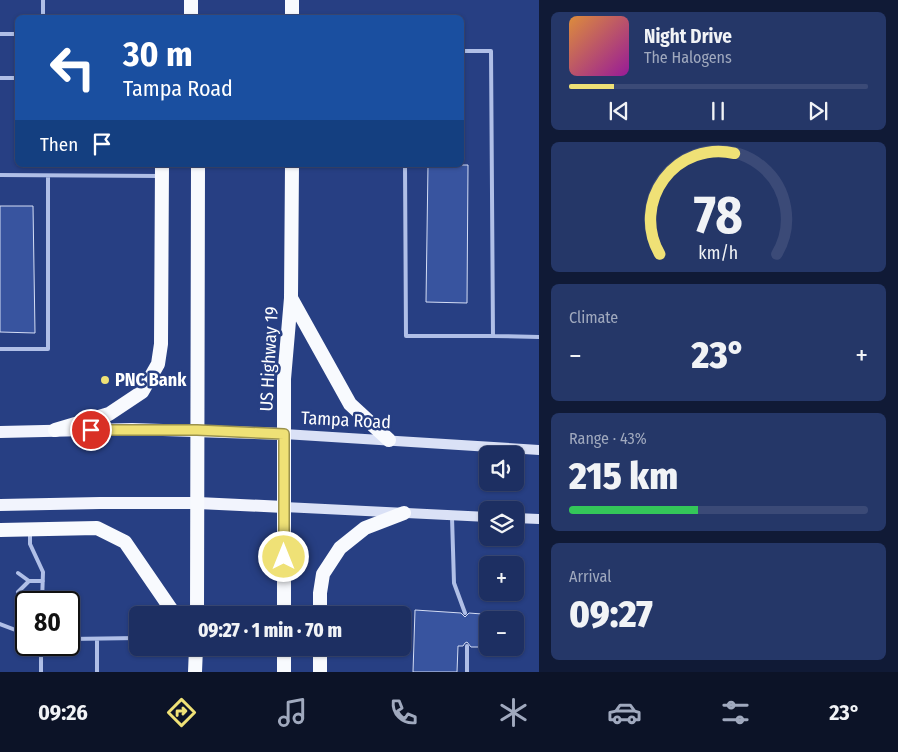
<!DOCTYPE html>
<html lang="en">
<head>
<meta charset="utf-8">
<style>
  body { margin:0; font-family:"Fira Sans Condensed",sans-serif; background:#253768; color:#f1f3f6; height:100vh; display:flex; flex-direction:column; font-size:19px; white-space:nowrap }
  * { box-sizing:border-box; margin:0 }
  p { font-size:16px; color:#a0a9be }
  .icon { flex:none; width:28px; height:28px; fill:none; stroke:currentColor; stroke-width:2; stroke-linecap:round; stroke-linejoin:round }
  .map { position:relative; flex:1; overflow:hidden }
  .drawer { display:flex; flex-direction:column; gap:12px; padding:12px; background:#101a36; width:359px }
  .drawer>* { flex:none }
  .top-card { position:absolute; left:15px; top:15px; width:449px; height:152px; border-radius:8px; box-shadow:0 1px 4px #0004,0 0 0 1px #3b4a77; background:#1a4fa0; color:#fff; overflow:hidden }
  .buttons { position:absolute; left:479px; top:446px; display:grid; gap:10px }
  .buttons a { display:grid; place-items:center; width:45px; height:45px; border-radius:8px; background:#1d2f62; box-shadow:0 1px 4px #0004,0 0 0 1px #3b4a77; font-size:25px }
  .speed { position:absolute; left:15px; top:591px; display:flex; gap:10px; font-size:25px; font-weight:700; text-align:center }
  .speed>* { display:grid; place-content:center; width:65px; height:65px; border-radius:50%; background:#1d2f62; box-shadow:0 1px 4px #0004,0 0 0 1px #3b4a77; line-height:1 }
  .speed .limit { border:2px solid #111; border-radius:8px; background:#fff; color:#111 }
  .pin { position:absolute; display:grid; place-items:center; width:42px; height:42px; color:#fff; margin:-21px; border:2px solid #fff; border-radius:50%; box-shadow:0 1px 5px #0007 }
  .me { position:absolute; width:55px; margin:-28px; rotate:0deg; stroke-linejoin:round; filter:drop-shadow(0 0 4px #0008) }
  .turn { display:flex; align-items:center; gap:18px; height:105px; padding:0 25px; font-size:22px }
  .turn .icon { width:65px; height:65px; stroke-width:2.5 }
  .turn b { display:block; font-size:35px; line-height:42px }
  .then { display:flex; align-items:center; height:48px; padding:0 25px; background:#0003; gap:10px; font-size:19px }
  .big { font-size:38px; font-weight:800; line-height:1.1 }
  .drawer .tile { flex:1; display:flex; flex-direction:column; justify-content:center; gap:8px; min-width:0; padding:0 18px; border-radius:8px; background:#253768 }
  .drawer .dial { align-items:center; gap:0 }
  .dial svg { height:130px; overflow:visible; fill:none; stroke:#3b4a77; stroke-width:7; stroke-linecap:round; text-anchor:middle }
  .dial text { fill:#f1f3f6; stroke:none }
  .song { display:flex; align-items:center; gap:15px }
  .cover { width:60px; height:60px; border-radius:8px; background:linear-gradient(135deg,hsl(30 70% 55%),hsl(300 70% 35%)) }
  .played { height:5px; border-radius:2px; background:linear-gradient(90deg,#efe176 15%,#3b4a77 15%) }
  .keys { display:flex; justify-content:space-around; direction:ltr }
  .heat { display:flex; justify-content:space-between; align-items:center; font-size:28px; direction:ltr }
  .charge { height:8px; border-radius:4px; background:linear-gradient(90deg,#34c759 43%,#3b4a77 0) }
  .trip { position:absolute; left:129px; top:606px; width:282px; height:50px; border-radius:8px; background:#1d2f62; box-shadow:0 1px 4px #0004,0 0 0 1px #3b4a77; font-weight:800; line-height:50px; text-align:center }
  .dock { display:flex; height:80px; justify-content:space-around; align-items:center; background:#0c1327; color:#a0a9be }
  .dock .icon { width:35px; height:35px }
  .dock .current { color:#efe176 }
  .dock b { font-size:22px; color:#f1f3f6 }
  main { display:flex; flex:1; min-height:0 }
  .map>svg:first-child { display:block }
  .building { fill:#38549f; stroke:#d4ddf5 }
  .lines { fill:none; stroke-linecap:round; stroke-linejoin:round }
  .service { stroke:#b0bfe7; stroke-width:4 }
  .secondary { stroke:#dae1f6; stroke-width:10 }
  .primary { stroke:#f2f4fd; stroke-width:12 }
  .trunk { stroke:#f8fafe; stroke-width:14 }
  .route-casing { stroke:#9b924d; stroke-width:12 }
  .route { stroke:#efe176; stroke-width:9 }
  .poi-dot { fill:#efe176; stroke:#273f83; stroke-width:2 }
  .labels { text-anchor:middle; dominant-baseline:central; stroke-width:5; stroke-linejoin:round; paint-order:stroke }
  .street-label { font-size:18px; fill:#fff; stroke:#273f83 }
  .poi-label { font-size:18px; font-weight:bold; fill:#fff; stroke:#273f83; text-anchor:start }
</style>
</head>
<body>
<main>
<div class="map">
<svg width="540" height="672" viewBox="0 0 540 672">
  <rect width="100%" height="100%" fill="#273f83"/>
  <!-- building -->
  <path class="building" d="M428 165H468L467 303 426 302Z
    M0 206H33L35 333 0 332Z
    M415 610 461 613 465 617 469 613 482 614 480 647H471L467 642 465 643 463 646H458L457 672H413Z"/>
  <g class="lines">
    <!-- service -->
    <path class="service" d="M43 18V0
      M0 34H18
      M461 51H491L493 336 540 337
      M0 78H18
      M405 165 406 336H493
      M0 175 160 176
      M0 349H48V176
      M452 517 454 583 465 613
      M30 531V544L43 572 42 602
      M18 573 29 581H43
      M18 592 29 581
      M0 624 26 634
      M69 639 138 638
      M97 640V672
      M41 645V672
      M467 646V672"/>
    <!-- secondary -->
    <path class="secondary" d="M284 434 540 450
      M284 507 488 517
      M515 518 540 519"/>
    <!-- primary -->
    <path class="primary" d="M0 432 132 429 284 434
      M0 505 100 503H198L284 507"/>
    <!-- trunk -->
    <path class="trunk" d="M191 18V0
      M292 18V0
      M291 298 350 404 389 440
      M55 430 109 414 142 392 158 364 161 344 162 165
      M0 530 97 528 125 542 173 612 177 615
      M197 615 198 165
      M284 615V379L291 298 292 165
      M320 615V593L323 574 340 548 365 528 404 513
      M284 648V672
      M195 672 196 648
      M320 672V648"/>
  </g>
  <g class="lines">
    <!-- route casing -->
    <g class="route-casing">
      <path id="route" d="M91 430H197L284 434V557"/>
    </g>
    <!-- route -->
    <use href="#route" class="route"/>
  </g>
  <!-- markers -->
  <circle class="poi-dot" cx="105" cy="380" r="5"/>
  <g class="labels">
    <!-- street labels -->
    <g class="street-label">
      <text transform="translate(269 359) rotate(-87)">US Highway 19</text>
      <text transform="translate(346 420) rotate(3)">Tampa Road</text>
    </g>
    <!-- poi labels -->
    <g class="poi-label">
      <text x="115" y="380">PNC Bank</text>
    </g>
  </g>
</svg>
<div class="buttons">
<a><svg class="icon" aria-label="sound" viewBox="0 0 24 24"><path d="M4 9h4l5-4v14l-5-4H4zM17 9q2 3 0 6"/></svg></a>
<a><svg class="icon" aria-label="layers" viewBox="0 0 24 24"><path d="M12 4l9 5-9 5-9-5zM3 14l9 5 9-5"/></svg></a>
<a>+</a>
<a>−</a>
</div>
<div class="speed"><div class="limit">80</div></div>
<div class="pin" style="left:91px;top:430px;background:#d93025"><svg class="icon" aria-label="arrive" viewBox="0 0 24 24"><path d="M6 21V4h12l-3 4 3 4H6"/></svg></div>
<svg class="me" style="left:284px;top:557px" viewBox="-20 -20 40 40"><circle r="17" fill="#efe176" stroke="#fff" stroke-width="3"/><path d="M0-11L8 9 0 5-8 9z" fill="#fff"/></svg>
<div class="trip">09:27 · 1 min · 70 m</div>
<div class="top-card">
<div class="turn"><svg class="icon" aria-label="left" viewBox="0 0 24 24"><path d="M17 20v-9H6M10 6l-5 5 5 5"/></svg><div><b>30 m</b>Tampa Road</div></div>
<div class="then">Then<svg class="icon" aria-label="arrive" viewBox="0 0 24 24"><path d="M6 21V4h12l-3 4 3 4H6"/></svg></div>
</div>
</div>
<section class="drawer">
<div class="tile">
<div class="song"><i class="cover"></i><div><b>Night Drive</b><p>The Halogens</p></div></div>
<div class="played"></div>
<div class="keys"><svg class="icon" aria-label="previous" viewBox="0 0 24 24"><path d="M18 5L8 12l10 7zM5 5v14"/></svg><svg class="icon" aria-label="pause" viewBox="0 0 24 24"><path d="M8 5v14M16 5v14"/></svg><svg class="icon" aria-label="next" viewBox="0 0 24 24"><path d="M6 5l10 7-10 7zM19 5v14"/></svg></div>
</div>
<div class="tile dial"><svg viewBox="0 0 100 80">
<path d="M14 69A42 42 0 1 1 86 69"/>
<path d="M14 69A42 42 0 0 1 60 7" stroke="#efe176"/>
<text x="50" y="56" font-size="32" font-weight="700">78</text>
<text x="50" y="72" font-size="11">km/h</text>
</svg></div>
<div class="tile"><p>Climate</p>
<div class="heat"><a>−</a><b class="big">23°</b><a>+</a></div>
</div>
<div class="tile"><p>Range · 43%</p><b class="big">215 km</b><div class="charge"></div></div>
<div class="tile"><p>Arrival</p><b class="big">09:27</b></div>
</section>
</main>
<nav class="dock">
<b>09:26</b>
<svg class="icon current" aria-label="directions" viewBox="0 0 24 24"><path d="M12 3l9 9-9 9-9-9zM9 14v-3h6M13 9l2 2-2 2"/></svg>
<svg class="icon" aria-label="music" viewBox="0 0 24 24"><path d="M9 18V5l10-2v13"/><circle cx="6" cy="18" r="3"/><circle cx="16" cy="16" r="3"/></svg>
<svg class="icon" aria-label="phone" viewBox="0 0 24 24"><path d="M5 4h4l2 5-3 2q2 4 5 5l2-3 5 2v4C11 20 4 13 5 4z"/></svg>
<svg class="icon" aria-label="climate" viewBox="0 0 24 24"><path d="M12 3v18M4 7l16 10M4 17L20 7"/></svg>
<svg class="icon" aria-label="car" viewBox="0 0 24 24"><path d="M5 17H2v-5l4-1 3-4h7l3 4 3 1v5h-3M9 17h6M6 11h13"/><circle cx="7" cy="17" r="2"/><circle cx="17" cy="17" r="2"/></svg>
<svg class="icon" aria-label="filters" viewBox="0 0 24 24"><path d="M4 7h16M4 17h16"/><circle cx="9" cy="7" r="2"/><circle cx="15" cy="17" r="2"/></svg>
<b>23°</b>
</nav>
</body>
</html>
